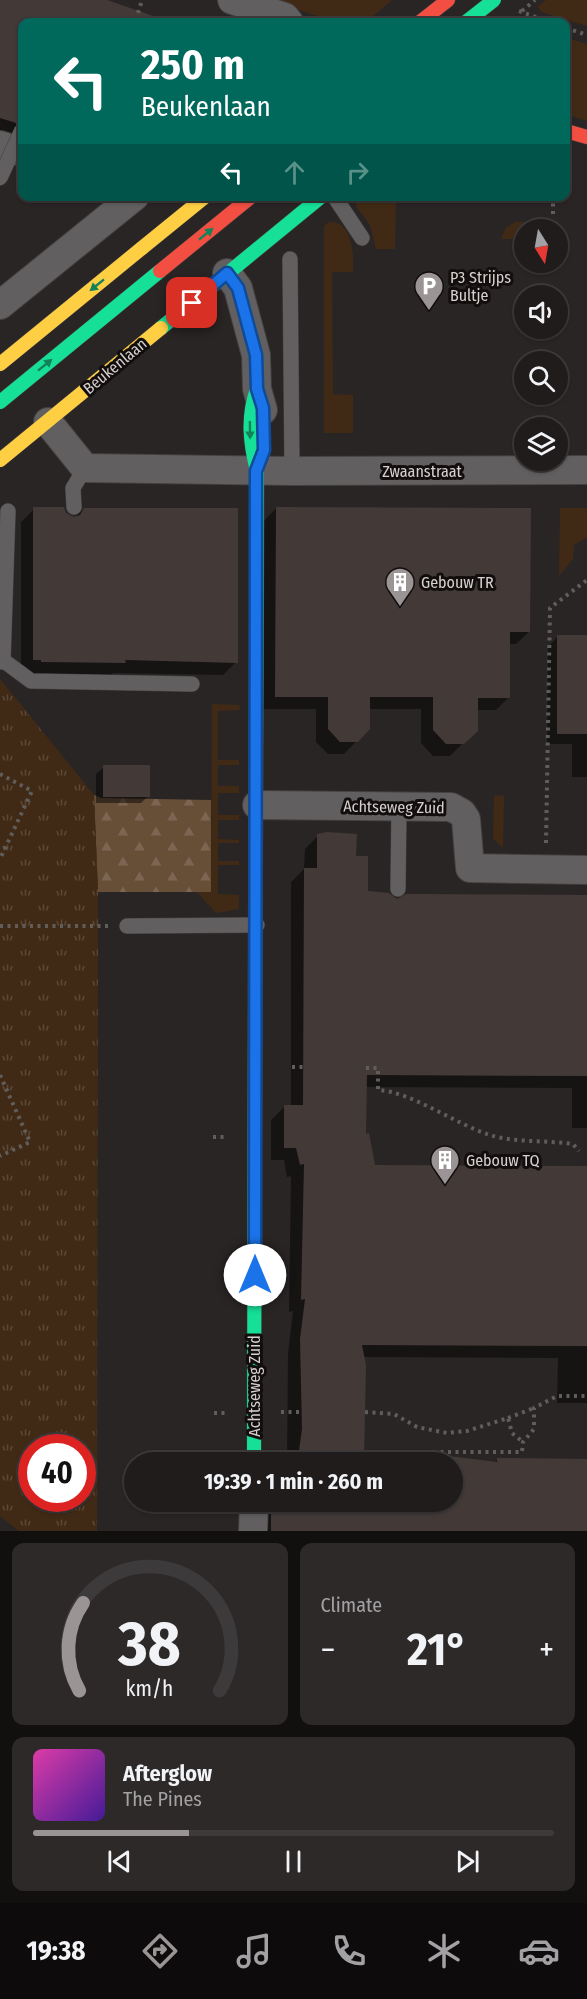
<!DOCTYPE html>
<html lang="en">
<head>
<meta charset="utf-8">
<style>
  body { margin:0; font-family:"Fira Sans Condensed",sans-serif; background:#2d2929; color:#f1f3f6; height:100vh; display:flex; flex-direction:column; font-size:22px; white-space:nowrap }
  * { box-sizing:border-box; margin:0 }
  p { font-size:20px; color:#a2a1a3 }
  .icon { flex:none; width:33px; height:33px; fill:none; stroke:currentColor; stroke-width:2; stroke-linecap:round; stroke-linejoin:round }
  .map { position:relative; height:1531px; overflow:hidden }
  .panel { display:flex; flex-direction:column; gap:12px; padding:12px; background:#120f0f; flex:1 }
  .panel>* { flex:none }
  .banner { position:absolute; left:18px; top:18px; width:552px; height:183px; border-radius:12px; box-shadow:0 2px 4px #0004,0 0 0 2px #3d3a3b; background:#00695c; color:#fff; overflow:hidden }
  .needle { width:39px; rotate:169deg }
  .controls { position:absolute; left:514px; top:219px; display:grid; gap:12px }
  .controls a { display:grid; place-items:center; width:54px; height:54px; border-radius:50%; background:#201c1c; box-shadow:0 2px 4px #0004,0 0 0 2px #3d3a3b; font-size:30px }
  .speed { position:absolute; left:18px; top:1434px; display:flex; gap:12px; font-size:30px; font-weight:700; text-align:center }
  .speed>* { display:grid; place-content:center; width:78px; height:78px; border-radius:50%; background:#201c1c; box-shadow:0 2px 4px #0004,0 0 0 2px #3d3a3b; line-height:1 }
  .speed .limit { border:9px solid #d22; background:#fff; color:#111 }
  .pin { position:absolute; display:grid; place-items:center; width:51px; height:51px; color:#fff; margin:-26px; border-radius:12px; box-shadow:0 3px 9px #0006 }
  .me { position:absolute; width:66px; margin:-33px; rotate:0deg; stroke-linejoin:round; filter:drop-shadow(0 0 4px #0008) }
  .turn { display:flex; align-items:center; gap:21px; height:126px; padding:0 24px; font-size:27px }
  .turn .icon { width:78px; height:78px; stroke-width:2.5 }
  .turn b { display:block; font-size:42px; line-height:51px }
  .lanes { display:flex; align-items:center; height:57px; padding:0 24px; background:#0003; justify-content:center; gap:30px; direction:ltr }
  .lanes .off { opacity:.35 }
  .big { font-size:45px; font-weight:700; line-height:1.1 }
  .panel .card { flex:1; display:flex; flex-direction:column; justify-content:center; gap:9px; min-width:0; padding:0 21px; border-radius:12px; background:#2d2929 }
  .panel .dial { align-items:center; gap:0 }
  .dial svg { height:156px; overflow:visible; fill:none; stroke:#3d3a3b; stroke-width:7; stroke-linecap:round; text-anchor:middle }
  .dial text { fill:#f1f3f6; stroke:none }
  .song { display:flex; align-items:center; gap:18px }
  .cover { width:72px; height:72px; border-radius:9px; background:linear-gradient(135deg,hsl(320 70% 55%),hsl(260 70% 35%)) }
  .played { height:6px; border-radius:3px; background:linear-gradient(90deg,#9a9494 30%,#3d3a3b 30%) }
  .keys { display:flex; justify-content:space-around; direction:ltr }
  .heat { display:flex; justify-content:space-between; align-items:center; font-size:33px; direction:ltr }
  .panel .tiles { flex:1; display:grid; gap:12px; grid-template-columns:1fr 1fr }
  .card:last-child { grid-column:span 2 }
  .trip { position:absolute; left:124px; top:1452px; width:339px; height:60px; border-radius:30px; background:#201c1c; box-shadow:0 2px 4px #0004,0 0 0 2px #3d3a3b; font-weight:700; line-height:60px; text-align:center }
  .tabs { display:flex; height:96px; justify-content:space-around; align-items:center; background:#0d0b0b; color:#a2a1a3 }
  .tabs .icon { width:42px; height:42px }
  .tabs .current { color:#9a9494 }
  .tabs b { font-size:27px; color:#f1f3f6 }
  .map>svg:first-child { display:block }
  .grass { fill:#412a15 }
  .forest { fill:url(#forest-firs) }
  .park { fill:url(#park-tufts); fill-rule:evenodd }
  .shadow { fill:#0007 }
  .building { fill:#433a38 }
  .lines { fill:none; stroke-linecap:round; stroke-linejoin:round }
  .lane-casing { stroke:#454141; stroke-width:16 }
  .street-casing { stroke:#454141; stroke-width:30 }
  .fast-casing { stroke:#454141; stroke-width:15 }
  .slow-casing { stroke:#454141; stroke-width:15 }
  .jam-casing { stroke:#454141; stroke-width:15 }
  .path { stroke:#605d5d; stroke-width:4; stroke-dasharray:3 4.5; stroke-linecap:butt }
  .lane { stroke:#615f5f; stroke-width:15 }
  .street { stroke:#615f5f; stroke-width:28 }
  .fast { stroke:#16e098; stroke-width:14 }
  .slow { stroke:#ffcf43; stroke-width:14 }
  .jam { stroke:#f24e42; stroke-width:14 }
  .lane-bridge-casing { stroke:#454141; stroke-width:16; stroke-linecap:butt }
  .fast-bridge-casing { stroke:#454141; stroke-width:15; stroke-linecap:butt }
  .slow-bridge-casing { stroke:#454141; stroke-width:15; stroke-linecap:butt }
  .jam-bridge-casing { stroke:#454141; stroke-width:15; stroke-linecap:butt }
  .lane-bridge { stroke:#615f5f; stroke-width:15 }
  .fast-bridge { stroke:#16e098; stroke-width:14 }
  .slow-bridge { stroke:#ffcf43; stroke-width:14 }
  .jam-bridge { stroke:#f24e42; stroke-width:14 }
  .oneway { fill:#148259 }
  .route-casing { stroke:#114b97; stroke-width:15 }
  .route { stroke:#1a73e8; stroke-width:10 }
  .labels { text-anchor:middle; dominant-baseline:central; stroke-width:6; stroke-linejoin:round; paint-order:stroke }
  .poi-label { font-size:16px; fill:#d6d0cf; stroke:#120e0d; text-anchor:start }
  .street-label { font-size:16px; fill:#d6d0cf; stroke:#120e0d }
</style>
</head>
<body>
<div class="map">
<svg width="587" height="1531" viewBox="0 0 587 1531">
  <defs>
    <pattern id="forest-firs" width="22" height="20" patternUnits="userSpaceOnUse" patternTransform="scale(1.5)"><rect width="22" height="20" fill="#674e37"/><path d="M5 1l3.5 6h-7zM16 11l3.5 6h-7z" fill="#7c6653"/></pattern>
    <pattern id="park-tufts" width="24" height="20" patternUnits="userSpaceOnUse" patternTransform="scale(1.5)"><rect width="24" height="20" fill="#412a15"/><path d="M3 7l-1-3M5 7V3M7 7l1-3M15 17l-1-3M17 17v-4M19 17l1-3" fill="none" stroke="#5c4836"/></pattern>
  </defs>
  <rect width="100%" height="100%" fill="#2a2525"/>
  <!-- grass -->
  <path class="grass" d="M270 0H392L366 22H335Z
    M546 0H587V26L541 12 538 6Z
    M566 38 587 44V121L569 115 566 102Z
    M361 196 415 197 414 199 396 200 395 249H376L370 225 356 206V200Z
    M505 197H550L549 201H517Z
    M329 222C353 220 354 256 353 272H332L333 394 353 395V433H324V226Z
    M515 222H527L538 229 525 230V239H501L506 228Z
    M560 508H587V537L574 545 573 559 559 576Z
    M212 704 239 705 240 710 218 711V760H239V765H218V786H239V793H218V815H239V820H218V839L239 840V843H218V861H239V865H218V894L239 895V909L216 913 197 892 211 891Z
    M494 795 504 796 503 848 493 838Z"/>
  <!-- forest -->
  <path class="forest" d="M94 795 101 798 211 800V892H98Z"/>
  <!-- park -->
  <path class="park" d="M0 679 94 795 98 892 97 1531H19L0 1516ZM32 1448H82V1498H32Z"/>
  <!-- shadow -->
  <path class="shadow" d="M0 0H99L172 22H22V148L0 140Z
    M276 508 529 632 516 644H509V697L496 710H476V730L450 756H433L421 743V709H368L369 728 344 754H328L316 742V709H263L264 521Z
    M34 509 75 518 84 509 236 662 223 675 113 673 111 675H29L21 672V522Z
    M558 636H587V777H572V744H547L548 647Z
    M104 767 148 796 141 803H96V774Z
    M318 836 355 858 366 892 397 900 587 897V1128H572V1088L365 1087 364 1136 374 1166 587 1167V1403H557L558 1358 363 1357V1462L384 1458 494 1463 497 1460 587 1461V1531H258L259 1502H453V1462H270L273 1459H287L288 1353 293 1311 289 1312 291 1176 287 1177 284 1160H271V1120L284 1107H291V882L304 869 305 849Z"/>
  <!-- building -->
  <path class="building" d="M0 0H107L162 19 161 22H22V120L16 123 0 118Z
    M33 507H64L66 513 74 517 80 515 84 508H238V663L125 660 126 663 41 662V660H33Z
    M276 507 531 508 530 632H510V698H478V731L464 744H446L433 730V697H370V729L358 742H340L328 729V697H275Z
    M557 635H587V734H557Z
    M103 765H150V797H103Z
    M327 832 357 834 356 856H368V891L389 893 397 899 406 894 587 895V1076L367 1075 366 1134 369 1133 375 1165 587 1166V1346L362 1345 366 1365 364 1460 384 1456 413 1459 448 1456 497 1462V1458L587 1459V1531H271V1502H453V1462H273V1458H298L302 1429 300 1339 305 1299 301 1300 304 1164 300 1165 296 1148H284V1105H303L304 868H317V834Z"/>
  <g class="lines">
    <!-- lane casing -->
    <g class="lane-casing">
      <path id="lane" d="M334 196 362 238
        M290 259 292 471
        M74 507 73 488 85 468
        M0 658 31 681 192 684
        M3 662 8 511
        M398 889 399 806
        M127 926 257 925"/>
    </g>
    <!-- street casing -->
    <g class="street-casing">
      <path id="street" d="M232 0 285 17 289 22
        M0 145 22 152
        M227 273 238 288 256 355 257 389 263 410
        M0 305 135 196
        M48 422 85 468 292 471 587 470
        M257 805 451 807 462 813 466 819 470 868 587 870
        M253 1531 254 1502"/>
    </g>
    <!-- fast casing -->
    <g class="fast-casing">
      <path id="fast" d="M161 328 322 196
        M0 402 160 271
        M256 756 257 471C250 443 247 417 257 389
        M254 1462 255 1017"/>
    </g>
    <!-- slow casing -->
    <g class="slow-casing">
      <path id="slow" d="M0 364 142 248
        M0 460 161 328
        M255 1017 256 756"/>
    </g>
    <!-- jam casing -->
    <g class="jam-casing">
      <path id="jam" d="M420 22 448 0
        M566 131 587 137"/>
    </g>
    <!-- path -->
    <path class="path" d="M519 11 550 22
      M522 11 535 0
      M138 13 142 0
      M566 28 587 35
      M553 214V196
      M0 774 32 791 0 859
      M546 843 550 608 587 580
      M0 926H108
      M292 1067H303
      M366 1068H378V1090C412 1092 455 1124 490 1135 516 1143 546 1140 573 1144L579 1151
      M0 1075 30 1142 0 1156
      M213 1137H227
      M281 1412H302
      M365 1412 394 1414 417 1427 447 1433 467 1431 508 1418 512 1433 523 1442
      M214 1413H226
      M508 1418 534 1408
      M410 1459V1452H522L523 1442 534 1429V1408L557 1396H587"/>
    <!-- lane -->
    <use href="#lane" class="lane"/>
    <!-- street -->
    <use href="#street" class="street"/>
    <!-- fast -->
    <use href="#fast" class="fast"/>
    <!-- slow -->
    <use href="#slow" class="slow"/>
    <!-- jam -->
    <use href="#jam" class="jam"/>
    <!-- lane-bridge casing -->
    <g class="lane-bridge-casing">
      <path id="lane-bridge" d="M0 178 22 130"/>
    </g>
    <!-- fast-bridge casing -->
    <g class="fast-bridge-casing">
      <path id="fast-bridge" d="M466 22 494 0"/>
    </g>
    <!-- slow-bridge casing -->
    <g class="slow-bridge-casing">
      <path id="slow-bridge" d="M142 248 206 196"/>
    </g>
    <!-- jam-bridge casing -->
    <g class="jam-bridge-casing">
      <path id="jam-bridge" d="M160 271 252 196"/>
    </g>
    <!-- lane-bridge -->
    <use href="#lane-bridge" class="lane-bridge"/>
    <!-- fast-bridge -->
    <use href="#fast-bridge" class="fast-bridge"/>
    <!-- slow-bridge -->
    <use href="#slow-bridge" class="slow-bridge"/>
    <!-- jam-bridge -->
    <use href="#jam-bridge" class="jam-bridge"/>
  </g>
  <!-- one-way arrows -->
  <defs><path id="oneway-solid" d="M-6-.8H1V-3.2L6.5 0L1 3.2V.8H-6Z" transform="scale(1.5)"/></defs>
  <g class="oneway">
    <use href="#oneway-solid" transform="translate(206 234) rotate(-39)"/>
    <use href="#oneway-solid" transform="translate(97 285) rotate(141)"/>
    <use href="#oneway-solid" transform="translate(45 365) rotate(-39)"/>
    <use href="#oneway-solid" transform="translate(250 430) rotate(89)"/>
  </g>
  <g class="lines">
    <!-- route casing -->
    <g class="route-casing">
      <path id="route" d="M192 303 227 273 238 288 256 355 257 389 263 408 264 450 256 471 255 1275"/>
    </g>
    <!-- route -->
    <use href="#route" class="route"/>
  </g>
  <!-- icons -->
  <defs>
    <g id="parking-pin" transform="scale(1.5)"><path d="M0 17L-7.5 6A9.5 9.5 0 1 1 7.5 6Z" fill="#9a9494" stroke="#120e0d"/><path d="M-3.5-5.5H1a3.5 3.5 0 0 1 0 7H-1V5.5H-3.5ZM-1-3.4V-.6H.8a1.4 1.4 0 0 0 0-2.8Z" fill="#fff"/></g>
    <g id="building-pin" transform="scale(1.5)"><path d="M0 17L-7.5 6A9.5 9.5 0 1 1 7.5 6Z" fill="#9a9494" stroke="#120e0d"/><path d="M-4-6H4V6H1V3H-1V6H-4ZM-2.5-4.3h1.7v1.8h-1.7ZM.8-4.3h1.7v1.8H.8ZM-2.5-1h1.7V.8h-1.7ZM.8-1h1.7V.8H.8Z" fill="#fff"/></g>
  </defs>
  <g fill-rule="evenodd">
    <use href="#parking-pin" x="429" y="286"/>
    <use href="#building-pin" x="400" y="582"/>
    <use href="#building-pin" x="445" y="1160"/>
  </g>
  <g class="labels">
    <!-- poi labels -->
    <g class="poi-label">
      <text x="450" y="277">P3 Strijps<tspan x="450" dy="18">Bultje</tspan></text>
      <text x="421" y="582">Gebouw TR</text>
      <text x="466" y="1160">Gebouw TQ</text>
    </g>
    <!-- street labels -->
    <g class="street-label">
      <text transform="translate(115 366) rotate(-40)">Beukenlaan</text>
      <text x="422" y="471">Zwaanstraat</text>
      <text transform="translate(394 807) rotate(1)">Achtseweg Zuid</text>
      <text transform="translate(254 1386) rotate(-90)">Achtseweg Zuid</text>
    </g>
  </g>
</svg>
<div class="controls">
<a><svg class="needle" viewBox="-14 -14 28 28"><path d="M0-13l5 13h-10z" fill="#e53935"/><path d="M0 13l5-13h-10z" fill="#a2a1a3"/></svg></a>
<a><svg class="icon" aria-label="sound" viewBox="0 0 24 24"><path d="M4 9h4l5-4v14l-5-4H4zM17 9q2 3 0 6"/></svg></a>
<a><svg class="icon" aria-label="search" viewBox="0 0 24 24"><circle cx="10" cy="10" r="6"/><path d="M15 15l6 6"/></svg></a>
<a><svg class="icon" aria-label="layers" viewBox="0 0 24 24"><path d="M12 4l9 5-9 5-9-5zM3 14l9 5 9-5"/></svg></a>
</div>
<div class="speed"><div class="limit">40</div></div>
<div class="pin" style="left:192px;top:303px;background:#d93025"><svg class="icon" aria-label="arrive" viewBox="0 0 24 24"><path d="M6 21V4h12l-3 4 3 4H6"/></svg></div>
<svg class="me" style="left:255px;top:1275px" viewBox="-20 -20 40 40"><circle r="19" fill="#fff"/><path d="M0-13L10 11 0 6-10 11z" fill="#1a73e8"/></svg>
<div class="trip">19:39 · 1 min · 260 m</div>
<div class="banner">
<div class="turn"><svg class="icon" aria-label="left" viewBox="0 0 24 24"><path d="M17 20v-9H6M10 6l-5 5 5 5"/></svg><div><b>250 m</b>Beukenlaan</div></div>
<div class="lanes"><svg class="icon" aria-label="left" viewBox="0 0 24 24"><path d="M17 20v-9H6M10 6l-5 5 5 5"/></svg><svg class="icon off" aria-label="ahead" viewBox="0 0 24 24"><path d="M12 20V5M6 11l6-6 6 6"/></svg><svg class="icon off" aria-label="right" viewBox="0 0 24 24"><path d="M7 20v-9h11M14 6l5 5-5 5"/></svg></div>
</div>
</div>
<section class="panel">
<div class="tiles">
<div class="card dial"><svg viewBox="0 0 100 80">
<path d="M14 69A42 42 0 1 1 86 69"/>
<path d="M14 69A42 42 0 0 1 16 24" stroke="#9a9494"/>
<text x="50" y="56" font-size="32" font-weight="700">38</text>
<text x="50" y="72" font-size="11">km/h</text>
</svg></div>
<div class="card"><p>Climate</p>
<div class="heat"><a>−</a><b class="big">21°</b><a>+</a></div>
</div>
<div class="card">
<div class="song"><i class="cover"></i><div><b>Afterglow</b><p>The Pines</p></div></div>
<div class="played"></div>
<div class="keys"><svg class="icon" aria-label="previous" viewBox="0 0 24 24"><path d="M18 5L8 12l10 7zM5 5v14"/></svg><svg class="icon" aria-label="pause" viewBox="0 0 24 24"><path d="M8 5v14M16 5v14"/></svg><svg class="icon" aria-label="next" viewBox="0 0 24 24"><path d="M6 5l10 7-10 7zM19 5v14"/></svg></div>
</div>
</div>
</section>
<nav class="tabs">
<b>19:38</b>
<svg class="icon current" aria-label="directions" viewBox="0 0 24 24"><path d="M12 3l9 9-9 9-9-9zM9 14v-3h6M13 9l2 2-2 2"/></svg>
<svg class="icon" aria-label="music" viewBox="0 0 24 24"><path d="M9 18V5l10-2v13"/><circle cx="6" cy="18" r="3"/><circle cx="16" cy="16" r="3"/></svg>
<svg class="icon" aria-label="phone" viewBox="0 0 24 24"><path d="M5 4h4l2 5-3 2q2 4 5 5l2-3 5 2v4C11 20 4 13 5 4z"/></svg>
<svg class="icon" aria-label="climate" viewBox="0 0 24 24"><path d="M12 3v18M4 7l16 10M4 17L20 7"/></svg>
<svg class="icon" aria-label="car" viewBox="0 0 24 24"><path d="M5 17H2v-5l4-1 3-4h7l3 4 3 1v5h-3M9 17h6M6 11h13"/><circle cx="7" cy="17" r="2"/><circle cx="17" cy="17" r="2"/></svg>
</nav>
</body>
</html>
